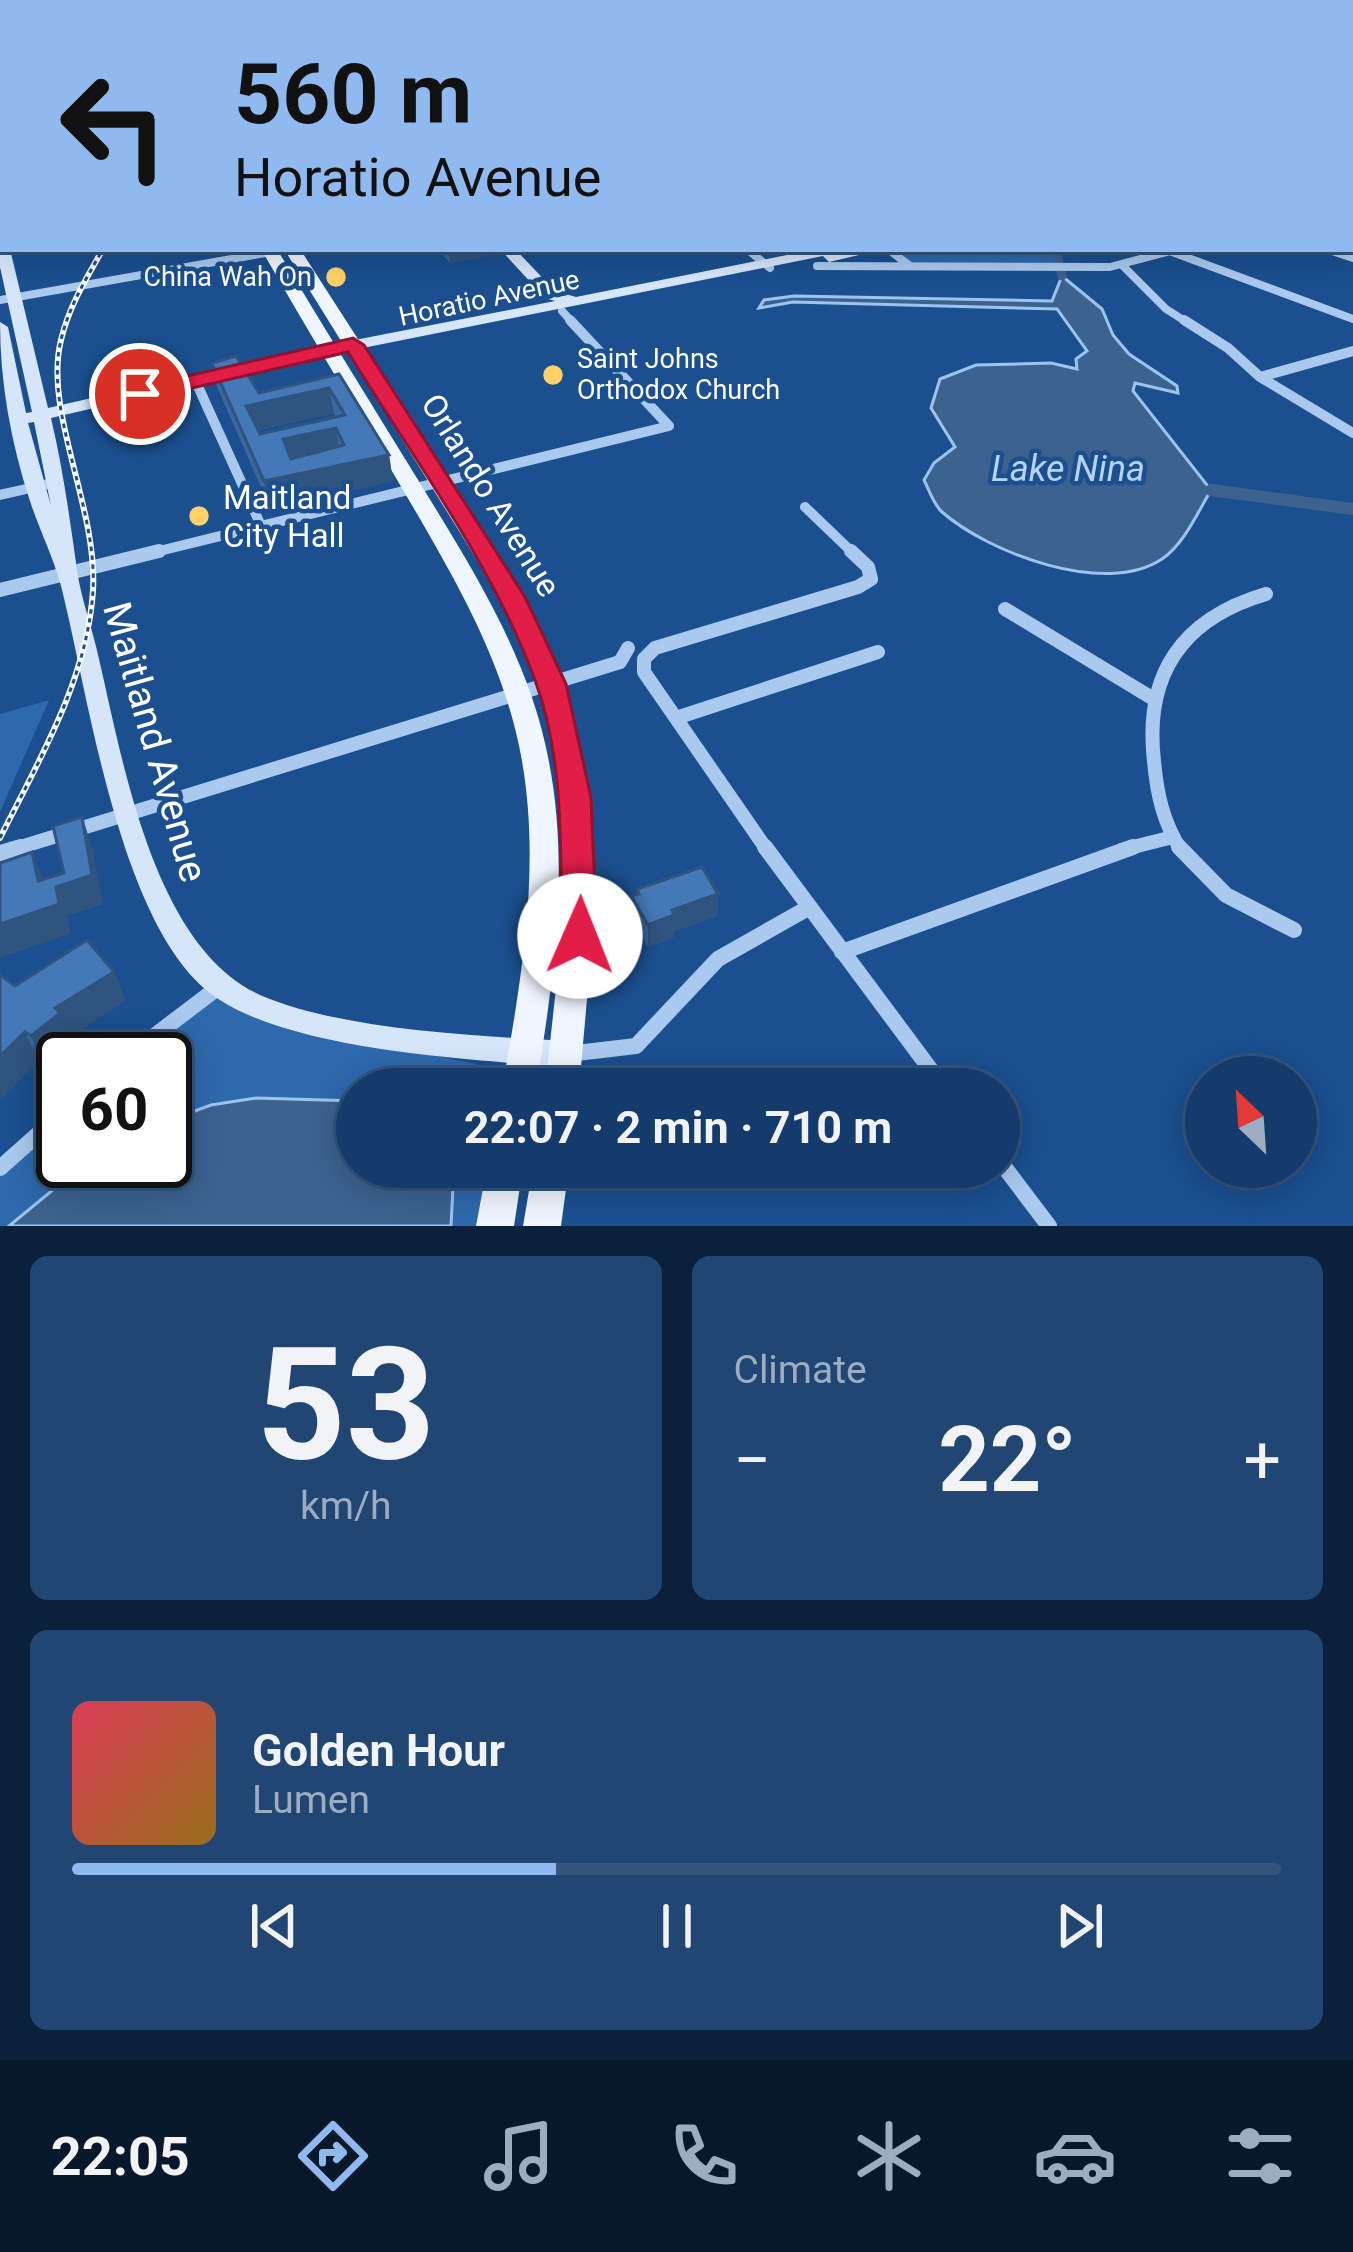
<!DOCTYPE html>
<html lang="en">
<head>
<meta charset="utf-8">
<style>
  body { margin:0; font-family:Roboto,sans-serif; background:#214673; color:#f1f3f6; height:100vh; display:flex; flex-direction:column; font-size:45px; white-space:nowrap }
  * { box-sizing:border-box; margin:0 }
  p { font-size:39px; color:#9dadc1 }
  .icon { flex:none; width:66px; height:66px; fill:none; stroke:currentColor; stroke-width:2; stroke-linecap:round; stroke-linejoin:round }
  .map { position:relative; height:1226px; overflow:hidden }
  .details { display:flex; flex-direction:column; gap:30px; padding:30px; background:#0b203b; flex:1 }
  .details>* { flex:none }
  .top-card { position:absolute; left:0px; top:0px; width:1353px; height:252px; box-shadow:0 6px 30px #0003,0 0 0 3px #33557e; background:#90b9f0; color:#111; overflow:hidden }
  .needle { width:78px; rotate:335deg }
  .controls { position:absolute; left:1185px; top:1056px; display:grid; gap:24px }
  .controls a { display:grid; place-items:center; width:132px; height:132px; border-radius:50%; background:#143b6b; box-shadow:0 6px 30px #0003,0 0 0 3px #33557e; font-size:60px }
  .speed { position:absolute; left:36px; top:1032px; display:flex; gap:24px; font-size:60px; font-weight:700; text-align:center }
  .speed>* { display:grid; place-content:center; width:156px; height:156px; border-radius:50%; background:#143b6b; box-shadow:0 6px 30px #0003,0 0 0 3px #33557e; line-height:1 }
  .speed .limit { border:6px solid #111; border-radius:18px; background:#fff; color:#111 }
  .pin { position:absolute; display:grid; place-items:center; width:102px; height:102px; color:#fff; margin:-51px; border:6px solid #fff; border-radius:50%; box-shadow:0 3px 12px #0007 }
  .me { position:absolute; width:132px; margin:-66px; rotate:1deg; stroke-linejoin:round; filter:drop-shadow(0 0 9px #0008) }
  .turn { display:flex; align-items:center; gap:42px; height:252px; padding:0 36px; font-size:54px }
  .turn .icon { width:156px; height:156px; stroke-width:2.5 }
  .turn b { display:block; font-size:84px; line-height:102px }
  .big { font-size:90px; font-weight:700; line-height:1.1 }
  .details .card { flex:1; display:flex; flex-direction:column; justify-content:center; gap:18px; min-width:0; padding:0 42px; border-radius:18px; background:#214673 }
  .details .dial { align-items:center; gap:0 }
  .dial b { font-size:156px; line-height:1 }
  .song { display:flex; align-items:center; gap:36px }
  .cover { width:144px; height:144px; border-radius:18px; background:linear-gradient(135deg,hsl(350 70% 55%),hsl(40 70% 35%)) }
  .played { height:12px; border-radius:6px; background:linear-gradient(90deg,#90b9f0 40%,#33557e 40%) }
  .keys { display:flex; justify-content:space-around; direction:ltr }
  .heat { display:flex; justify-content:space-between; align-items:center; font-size:66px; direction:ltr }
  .details .tiles { flex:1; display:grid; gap:30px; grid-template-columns:1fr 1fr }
  .card:last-child { grid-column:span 2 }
  .trip { position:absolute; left:336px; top:1068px; width:684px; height:120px; border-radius:60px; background:#143b6b; box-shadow:0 6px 30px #0003,0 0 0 3px #33557e; font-weight:700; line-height:120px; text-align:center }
  .tab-bar { display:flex; height:192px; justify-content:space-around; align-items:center; background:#08182b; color:#9dadc1 }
  .tab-bar .icon { width:84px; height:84px }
  .tab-bar .active { color:#90b9f0 }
  .tab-bar b { font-size:54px; color:#f1f3f6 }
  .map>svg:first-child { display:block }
  .green { fill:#2e69ad }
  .water { fill:#3c6290; stroke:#9cc4f0; stroke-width:3 }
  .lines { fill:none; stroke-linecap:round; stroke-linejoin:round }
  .canal-far1 { stroke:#3c6290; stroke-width:9 }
  .canal { stroke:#3c6290; stroke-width:12 }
  .street-far4 { stroke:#a9c9ee; stroke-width:6 }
  .street-far3 { stroke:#a9c9ee; stroke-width:8 }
  .street-far2 { stroke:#a9c9ee; stroke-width:10 }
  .street-far1 { stroke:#a9c9ee; stroke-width:14 }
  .street { stroke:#a9c9ee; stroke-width:16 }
  .secondary { fill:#d6e6fa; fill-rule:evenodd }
  .primary { fill:#f0f6ff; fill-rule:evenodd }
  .rail-casing { stroke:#fff; stroke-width:6 }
  .rail { stroke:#1b4f8f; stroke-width:3; stroke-dasharray:4.5; stroke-linecap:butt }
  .wall { fill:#3a679d; fill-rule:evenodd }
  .shaded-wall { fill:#305480 }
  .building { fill:#4478b7; stroke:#305480; stroke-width:3; fill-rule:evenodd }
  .route { fill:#e11d48; stroke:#92132f; stroke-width:3 }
  .poi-dot { fill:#ffd166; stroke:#1b4f8f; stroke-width:4.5 }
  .labels { text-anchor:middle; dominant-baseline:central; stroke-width:9; stroke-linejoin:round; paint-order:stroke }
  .far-poi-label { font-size:27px; fill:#fff; stroke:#1b4f8f; text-anchor:end }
  .far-street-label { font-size:27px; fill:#fff; stroke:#1b4f8f }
  .street-label { font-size:33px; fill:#fff; stroke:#1b4f8f }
  .poi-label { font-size:33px; fill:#fff; stroke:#1b4f8f; text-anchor:start }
  .water-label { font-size:36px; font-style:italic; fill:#b5d3f5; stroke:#1b4f8f }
  .near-street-label { font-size:39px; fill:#fff; stroke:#1b4f8f }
</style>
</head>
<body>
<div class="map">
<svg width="1353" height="1226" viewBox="0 0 1353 1226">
  <rect width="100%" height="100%" fill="#1b4f8f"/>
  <!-- green -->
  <path class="green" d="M909 249H1049L1058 267 913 265 895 251Z
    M49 700 0 812V714Z
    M220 992 282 1024 476 1064 491 1089H357V1167H491L481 1226H0V1176L63 1123V1161H165V1059H140Z"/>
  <!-- water -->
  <path class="water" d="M666 0H1226L1235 3H665Z
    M1062 276 1102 309 1113 335 1129 354 1177 386 1178 393 1135 383 1133 391 1211 490C1198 512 1184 544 1162 559 1105 597 989 553 942 512 934 505 929 490 924 480L934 463 955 447 931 408 940 379 976 365 1051 363 1077 369 1076 359 1087 351 1057 309 793 302 759 308 764 300 794 296 1052 301Z
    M256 1098 357 1101V1167H454L451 1226H9L88 1161H165V1122L211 1105Z"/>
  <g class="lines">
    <!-- canal-far1 -->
    <path class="canal-far1" d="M1056 249 1062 276"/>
    <!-- canal -->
    <path class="canal" d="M1211 490 1353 509"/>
    <!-- street-far4 -->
    <path class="street-far4" d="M1287 0 1293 3
      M92 3 115 0"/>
    <!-- street-far3 -->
    <path class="street-far3" d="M747 249 770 268
      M888 249 910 266
      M1326 249 1353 258
      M1172 252 1353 319
      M817 266 1110 267 1178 249
      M1123 266 1166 309 1188 323
      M0 300 271 252
      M562 311 573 323"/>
    <!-- street-far2 -->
    <path class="street-far2" d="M1184 320 1228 348 1260 377 1353 433
      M1260 377 1353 351
      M196 382 262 528
      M0 495 57 482
      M805 507 854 554
      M147 554 669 426 570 320"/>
    <!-- street-far1 -->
    <path class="street-far1" d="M0 590 159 551
      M1005 609 1152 698
      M676 718 878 652
      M11 850 620 662 628 648
      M767 850 644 672V659L655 648 858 587 871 579 868 567 851 551
      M1121 850 1173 837
      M1181 850C1163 822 1157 794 1154 761 1144 675 1181 619 1266 594"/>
    <!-- street -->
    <path class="street" d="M765 847 945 1089
      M1179 847 1226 895 1294 930
      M0 853 21 847
      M842 952 1133 847
      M568 1054 636 1046 718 959 808 908
      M124 1059 220 986
      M999 1160 1049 1226
      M0 1168 63 1112"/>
    <!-- secondary -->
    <path class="secondary" d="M1353 163V171L1350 172V164Z
      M0 185H3V193H0Z
      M0 232 3 233V249H10L48 408 288 353 555 301 545 298 500 249H515L555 291 576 297 817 249H885L829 262 823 256 288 363 51 418C63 469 70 520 77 570 81 599 93 630 99 659 123 762 154 947 260 995 340 1030 479 1036 567 1041L577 1045 582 1054 577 1063 567 1067C472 1060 291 1051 214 996 119 928 89 695 61 586 53 556 39 529 30 501 11 443 0 383 0 322L8 327 26 413 32 412 0 267ZM34 422 51 506 28 423Z"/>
    <!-- primary -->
    <path class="primary" d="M0 3H4L0 10Z
      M261 249H277C322 325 369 400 415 475 470 565 530 657 549 762 570 870 553 982 536 1089H502C521 982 541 870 522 761 504 657 448 567 396 478 351 402 305 326 261 249Z
      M284 249H300L524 597 564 684 583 757 597 887 579 1089H545L567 887 555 757 538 684 500 597Z
      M487 1167H523L514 1226H476Z
      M533 1167H569L561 1226H523Z"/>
    <!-- rail casing -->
    <g class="rail-casing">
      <path id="rail" d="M0 838C39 760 87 680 93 591 98 507 43 412 61 340 69 306 86 279 103 249"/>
    </g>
    <!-- rail -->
    <use href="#rail" class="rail"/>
  </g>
  <!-- wall -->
  <path class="wall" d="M289 0H385L381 3H289Z
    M438 249H497V254L450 263Z
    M212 363 259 393 339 374 389 455 393 481 270 508 217 387ZM334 413 336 417 260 434 258 430Z
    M637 889 718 894 717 916 674 931V937L648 947 632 918 631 896 637 894Z
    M114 972 125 1001 70 1036 73 1043 44 1065 38 1061 0 1100V975L15 986Z"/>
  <!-- shaded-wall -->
  <path class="shaded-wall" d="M354 0H385L381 3H354Z
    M448 249H497V254L450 263Z
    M329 388 334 413 252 431 246 406Z
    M336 428 340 454 288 465 283 439Z
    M389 455 393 481 270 508 264 481Z
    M82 817 92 846 103 904 67 916 71 933 0 958V924L38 881 32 852 44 882 56 887 92 875Z
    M718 894 717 916 674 931V937L648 947V925L672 910Z
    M114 972 125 1001 70 1036 73 1043 44 1065 31 1036 55 1008Z
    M25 1032 38 1061 0 1100V1056Z"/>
  <!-- building -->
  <path class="building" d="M236 356 259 393 339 374 389 455 264 481 212 363ZM329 388 345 415 260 434 246 406ZM336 428 344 445 291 459 283 439Z
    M82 817 92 875 56 887 59 904 0 924V863L32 852 38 881 64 873 53 826Z
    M702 867 718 894 672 910 674 915 648 925 631 896 639 894 637 889Z
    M87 940 114 972 55 1008 60 1013 31 1036 25 1032 0 1056V975L15 986Z"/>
  <!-- route -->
  <path class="route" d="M353 338 364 345 525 597 566 684 591 798 597 936 592 946 580 950 567 946 562 936C560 852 565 761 535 680 492 563 413 458 348 352L140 400 129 394 140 387Z"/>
  <!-- markers -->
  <g class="poi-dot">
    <circle cx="336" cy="277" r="12"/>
    <circle cx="553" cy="375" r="12"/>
    <circle cx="199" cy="516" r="12"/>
  </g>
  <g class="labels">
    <!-- far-poi labels -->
    <g class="far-poi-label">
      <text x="312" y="277">China Wah On</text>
      <text x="577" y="359" text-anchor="start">Saint Johns<tspan x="577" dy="31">Orthodox Church</tspan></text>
    </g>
    <!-- far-street labels -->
    <g class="far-street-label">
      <text transform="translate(489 298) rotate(-12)">Horatio Avenue</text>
    </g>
    <!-- street labels -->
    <g class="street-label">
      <text transform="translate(491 495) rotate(58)">Orlando Avenue</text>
    </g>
    <!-- poi labels -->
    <g class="poi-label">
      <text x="223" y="497">Maitland<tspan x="223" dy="38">City Hall</tspan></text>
    </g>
    <!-- water labels -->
    <g class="water-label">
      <text x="1068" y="469">Lake Nina</text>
    </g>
    <!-- near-street labels -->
    <g class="near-street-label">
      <text transform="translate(155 742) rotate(74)">Maitland Avenue</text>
    </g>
  </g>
</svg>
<div class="controls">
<a><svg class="needle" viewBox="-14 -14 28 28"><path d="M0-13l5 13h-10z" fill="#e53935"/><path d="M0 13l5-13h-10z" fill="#9dadc1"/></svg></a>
</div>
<div class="speed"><div class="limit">60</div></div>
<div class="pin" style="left:140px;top:394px;background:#d93025"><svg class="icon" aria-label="arrive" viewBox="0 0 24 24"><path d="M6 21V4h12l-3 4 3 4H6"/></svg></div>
<svg class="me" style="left:580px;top:936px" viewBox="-20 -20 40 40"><circle r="19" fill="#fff"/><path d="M0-13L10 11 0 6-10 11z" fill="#e11d48"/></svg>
<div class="trip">22:07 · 2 min · 710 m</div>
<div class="top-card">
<div class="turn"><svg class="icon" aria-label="left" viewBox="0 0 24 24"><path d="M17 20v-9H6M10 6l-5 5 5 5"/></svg><div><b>560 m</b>Horatio Avenue</div></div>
</div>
</div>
<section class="details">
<div class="tiles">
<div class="card dial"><b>53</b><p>km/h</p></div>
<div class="card"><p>Climate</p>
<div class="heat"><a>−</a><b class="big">22°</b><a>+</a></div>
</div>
<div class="card">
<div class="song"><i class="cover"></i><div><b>Golden Hour</b><p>Lumen</p></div></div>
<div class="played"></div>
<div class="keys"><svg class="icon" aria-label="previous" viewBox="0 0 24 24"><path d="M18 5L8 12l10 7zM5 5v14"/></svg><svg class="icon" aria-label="pause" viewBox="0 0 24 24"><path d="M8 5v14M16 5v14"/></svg><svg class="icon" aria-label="next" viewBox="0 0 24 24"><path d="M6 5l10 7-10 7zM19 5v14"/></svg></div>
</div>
</div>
</section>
<nav class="tab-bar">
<b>22:05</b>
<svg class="icon active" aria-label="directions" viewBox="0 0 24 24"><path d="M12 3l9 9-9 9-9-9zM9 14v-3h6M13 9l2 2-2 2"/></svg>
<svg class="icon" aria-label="music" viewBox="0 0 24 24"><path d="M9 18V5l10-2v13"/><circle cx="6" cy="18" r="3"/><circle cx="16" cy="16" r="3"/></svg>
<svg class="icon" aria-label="phone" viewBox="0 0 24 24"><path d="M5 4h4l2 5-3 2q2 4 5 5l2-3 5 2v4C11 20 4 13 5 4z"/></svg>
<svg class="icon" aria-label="climate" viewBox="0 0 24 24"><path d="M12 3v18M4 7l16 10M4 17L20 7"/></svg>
<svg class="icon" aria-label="car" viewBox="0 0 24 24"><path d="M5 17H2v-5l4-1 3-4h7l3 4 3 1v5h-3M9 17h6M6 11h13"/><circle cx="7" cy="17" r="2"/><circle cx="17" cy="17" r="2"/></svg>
<svg class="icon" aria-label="filters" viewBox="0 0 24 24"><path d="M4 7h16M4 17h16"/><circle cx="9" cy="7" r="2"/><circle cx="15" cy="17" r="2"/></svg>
</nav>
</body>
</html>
